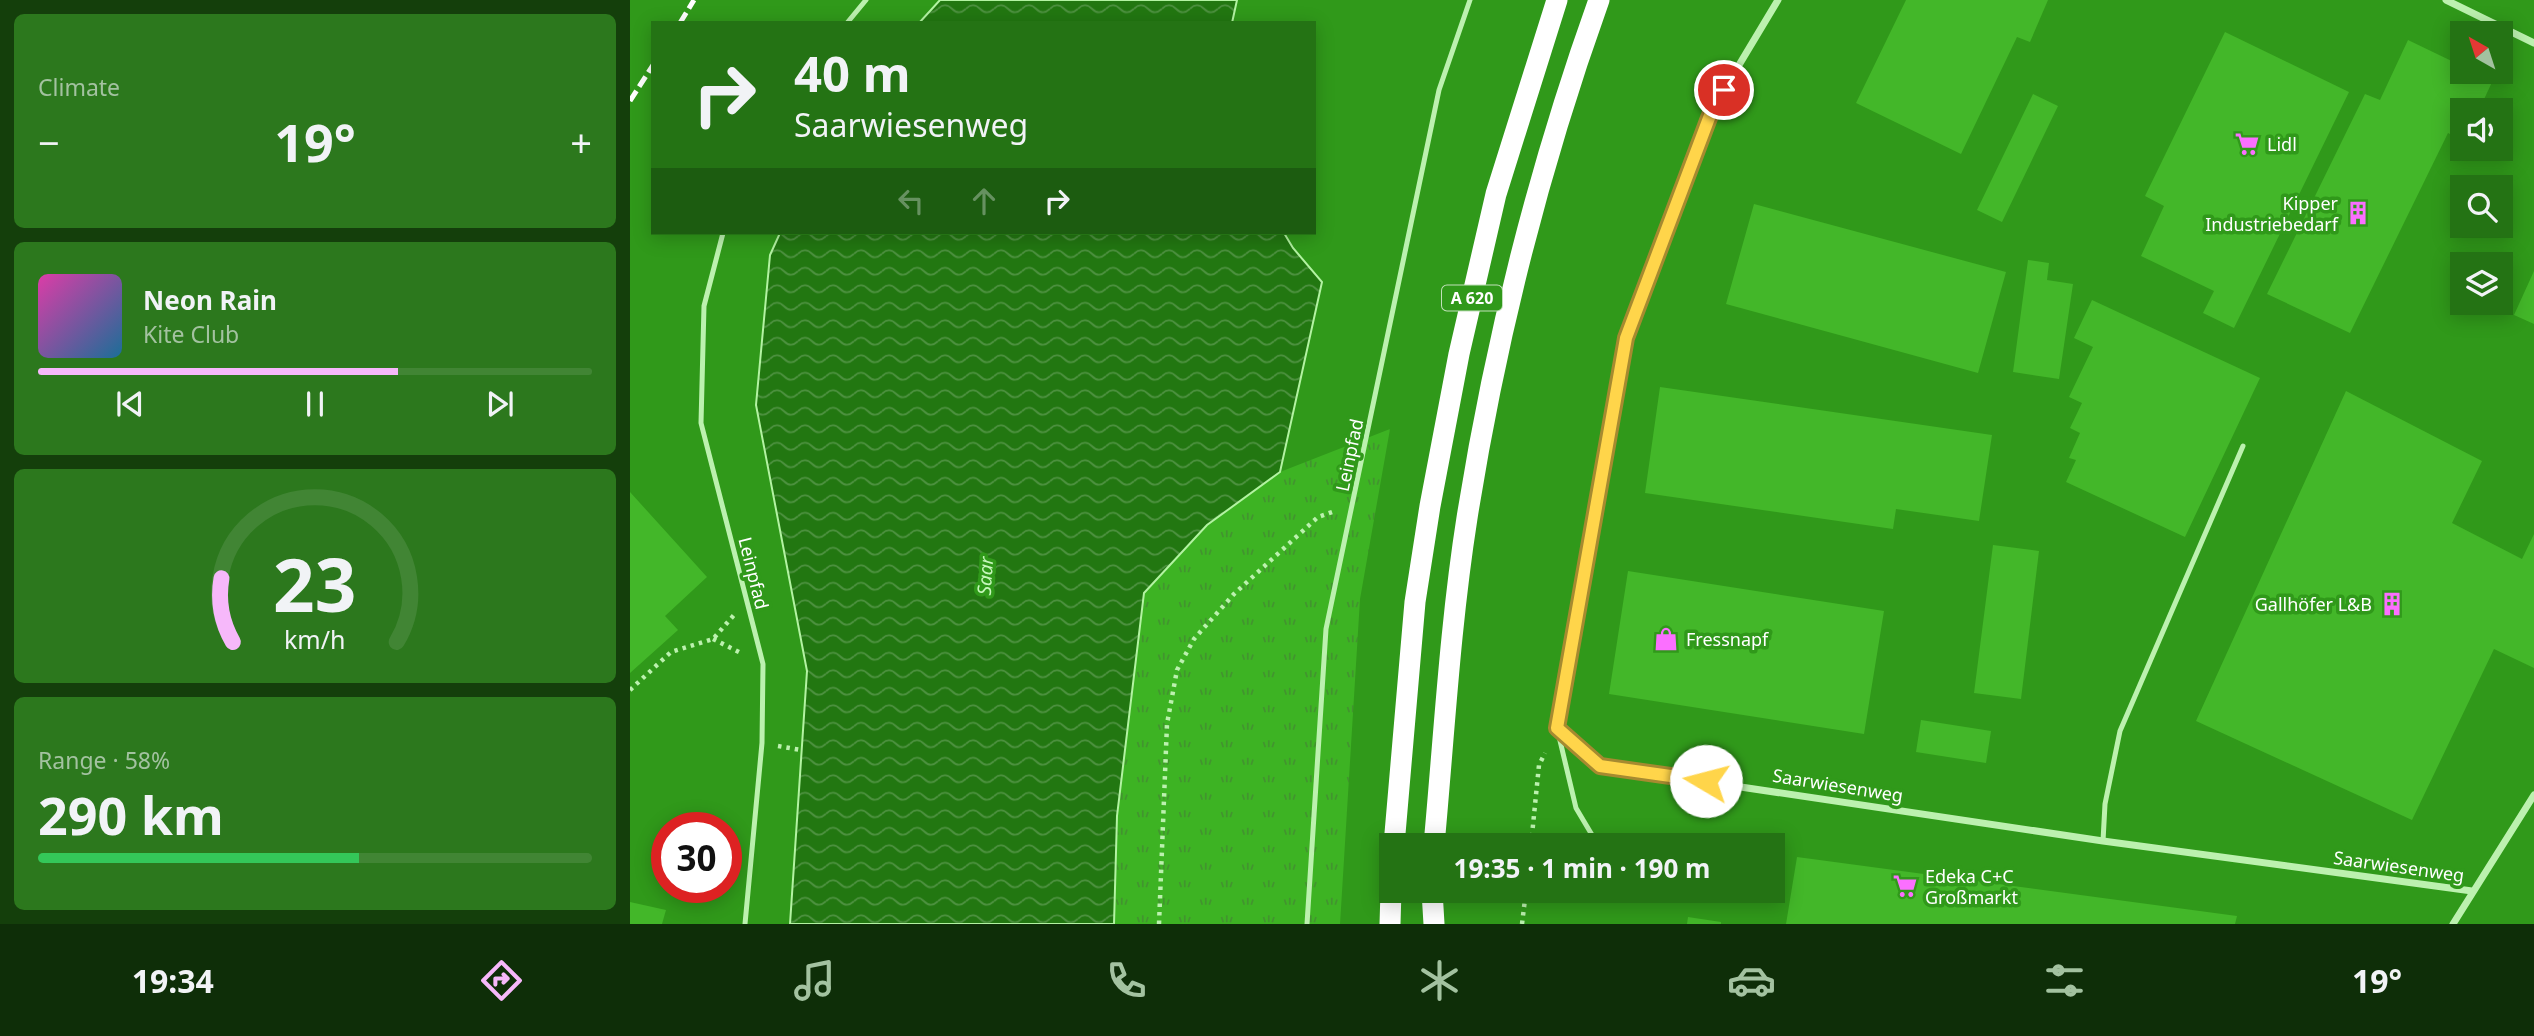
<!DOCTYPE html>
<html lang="en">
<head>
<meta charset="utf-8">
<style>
  body { margin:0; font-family:"Noto Sans",sans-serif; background:#2c781d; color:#f1f3f6; height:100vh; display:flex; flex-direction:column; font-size:26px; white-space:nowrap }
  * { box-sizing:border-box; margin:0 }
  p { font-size:23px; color:#a3c2a0 }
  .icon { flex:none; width:38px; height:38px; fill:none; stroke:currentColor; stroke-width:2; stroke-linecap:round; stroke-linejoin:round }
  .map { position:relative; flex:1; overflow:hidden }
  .panel { display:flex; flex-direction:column; gap:14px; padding:14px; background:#143f0b; width:630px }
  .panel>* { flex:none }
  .guide { position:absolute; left:21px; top:21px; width:665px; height:214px; border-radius:0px; box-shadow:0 4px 18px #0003; background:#247314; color:#f1f3f6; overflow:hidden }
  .needle { width:46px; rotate:321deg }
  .fabs { position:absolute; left:1820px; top:21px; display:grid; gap:14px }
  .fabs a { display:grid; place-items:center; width:63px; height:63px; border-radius:0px; background:#247314; box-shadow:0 4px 18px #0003; font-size:35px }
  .speed { position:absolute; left:21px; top:812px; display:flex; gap:14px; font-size:35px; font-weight:700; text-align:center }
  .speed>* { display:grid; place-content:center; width:91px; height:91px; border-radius:50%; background:#247314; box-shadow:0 4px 18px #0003; line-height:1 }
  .speed .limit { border:10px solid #d22; background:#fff; color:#111 }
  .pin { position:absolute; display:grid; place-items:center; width:60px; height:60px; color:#fff; margin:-30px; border:4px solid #fff; border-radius:50%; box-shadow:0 2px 7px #0007 }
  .me { position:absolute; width:77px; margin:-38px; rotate:278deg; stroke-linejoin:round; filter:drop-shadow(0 0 5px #0008) }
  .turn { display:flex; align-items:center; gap:24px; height:147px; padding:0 28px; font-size:32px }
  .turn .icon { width:91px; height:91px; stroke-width:2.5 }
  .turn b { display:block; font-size:49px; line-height:60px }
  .lanes { display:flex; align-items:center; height:66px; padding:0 28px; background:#0003; justify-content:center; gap:35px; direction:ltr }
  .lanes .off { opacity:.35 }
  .big { font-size:52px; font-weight:700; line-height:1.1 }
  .panel .tile { flex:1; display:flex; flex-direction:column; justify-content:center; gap:10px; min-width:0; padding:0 24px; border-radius:10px; background:#2c781d }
  .panel .dial { align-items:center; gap:0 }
  .dial svg { height:182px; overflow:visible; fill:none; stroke:#418534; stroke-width:7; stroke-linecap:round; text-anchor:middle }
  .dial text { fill:#f1f3f6; stroke:none }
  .song { display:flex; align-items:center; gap:21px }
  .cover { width:84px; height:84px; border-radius:10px; background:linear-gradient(135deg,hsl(320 70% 55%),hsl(200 70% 35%)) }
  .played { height:7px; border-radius:4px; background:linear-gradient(90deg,#f6b8fa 65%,#418534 65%) }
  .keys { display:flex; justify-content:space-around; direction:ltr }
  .heat { display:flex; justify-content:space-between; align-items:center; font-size:38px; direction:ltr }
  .charge { height:10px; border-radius:5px; background:linear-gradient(90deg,#34c759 58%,#418534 0) }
  .trip { position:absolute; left:749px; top:833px; width:406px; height:70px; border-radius:0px; background:#247314; box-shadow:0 4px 18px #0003; font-weight:700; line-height:70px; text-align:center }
  .tab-bar { display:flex; height:112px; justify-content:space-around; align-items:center; background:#0e2e08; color:#a3c2a0 }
  .tab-bar .icon { width:49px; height:49px }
  .tab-bar .selected { color:#f6b8fa }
  .tab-bar b { font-size:32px; color:#f1f3f6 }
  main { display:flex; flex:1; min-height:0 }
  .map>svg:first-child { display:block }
  .grass { fill:url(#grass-tufts) }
  .water { fill:url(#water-waves); stroke:#b3f3a2; stroke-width:2 }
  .building { fill:#43b729 }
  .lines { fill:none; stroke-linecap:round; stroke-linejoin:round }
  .path { stroke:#bcf1af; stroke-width:4.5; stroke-dasharray:3.5 5; stroke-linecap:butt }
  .service { stroke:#bcf1af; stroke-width:5 }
  .minor { stroke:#bcf1af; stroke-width:7 }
  .motorway { stroke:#fff; stroke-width:21 }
  .rail { stroke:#fff; stroke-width:5; stroke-dasharray:12 5; stroke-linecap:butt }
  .route-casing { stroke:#a68a30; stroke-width:18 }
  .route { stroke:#ffd54a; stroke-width:12 }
  .labels { text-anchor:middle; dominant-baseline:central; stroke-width:7; stroke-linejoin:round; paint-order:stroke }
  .shield { fill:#30991a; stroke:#c1e0ba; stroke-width:2 }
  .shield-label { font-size:16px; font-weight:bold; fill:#fff }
  .poi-label { font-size:18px; fill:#fff; stroke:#30991a; text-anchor:start }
  .street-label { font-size:18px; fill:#fff; stroke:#30991a }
  .water-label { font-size:19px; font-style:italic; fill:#c7f7bc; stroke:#30991a }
</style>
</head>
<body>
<main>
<section class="panel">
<div class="tile"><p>Climate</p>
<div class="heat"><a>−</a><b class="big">19°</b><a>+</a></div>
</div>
<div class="tile">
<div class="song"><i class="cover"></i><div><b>Neon Rain</b><p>Kite Club</p></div></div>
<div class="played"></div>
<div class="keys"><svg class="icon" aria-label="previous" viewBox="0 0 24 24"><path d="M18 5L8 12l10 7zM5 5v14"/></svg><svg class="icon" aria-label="pause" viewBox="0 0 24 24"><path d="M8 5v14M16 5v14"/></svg><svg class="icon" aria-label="next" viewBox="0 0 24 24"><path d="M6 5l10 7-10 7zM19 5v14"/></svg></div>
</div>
<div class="tile dial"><svg viewBox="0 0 100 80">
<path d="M14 69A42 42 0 1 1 86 69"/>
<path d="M14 69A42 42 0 0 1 9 41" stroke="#f6b8fa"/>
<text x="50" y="56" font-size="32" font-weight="700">23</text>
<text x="50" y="72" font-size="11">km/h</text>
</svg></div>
<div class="tile"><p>Range · 58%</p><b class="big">290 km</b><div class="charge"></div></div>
</section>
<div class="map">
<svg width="1904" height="924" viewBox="0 0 1904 924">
  <defs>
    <pattern id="grass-tufts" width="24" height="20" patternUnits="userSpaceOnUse" patternTransform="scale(1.75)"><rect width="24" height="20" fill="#3db323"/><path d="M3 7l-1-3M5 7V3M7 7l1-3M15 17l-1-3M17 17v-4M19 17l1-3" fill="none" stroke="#42942f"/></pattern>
    <pattern id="water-waves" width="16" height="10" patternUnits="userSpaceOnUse" patternTransform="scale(1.75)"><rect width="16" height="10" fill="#271"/><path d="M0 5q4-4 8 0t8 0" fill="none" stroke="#4e9241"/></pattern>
  </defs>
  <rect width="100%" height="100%" fill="#30991a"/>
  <!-- grass -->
  <path class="grass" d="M760 429 730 599 710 924H484L487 816 514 593 577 525 650 472Z"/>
  <!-- water -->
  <path class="water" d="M310 0H607L602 23H289Z
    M150 233H654L663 248 692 282 650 472 577 525 514 593 487 816 484 924H160L177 671 126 405 140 255Z"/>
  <!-- building -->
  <path class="building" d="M1276 0H1418L1400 42 1387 37 1331 154 1226 103Z
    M1595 32 1719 92 1604 328 1573 313 1584 291 1511 256 1534 206 1515 196Z
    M1778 40 1832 66V72H1845L1863 80 1849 110H1832V140L1818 133 1720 333 1637 294 1735 94 1750 100Z
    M1403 94 1428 106 1372 222 1347 210Z
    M1124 204 1376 272 1348 373 1096 304Z
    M1398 260 1419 263 1417 280 1443 284 1429 379 1383 372Z
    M1904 271V324L1884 315Z
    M1462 300 1630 378 1555 537 1436 482 1446 460 1439 458 1450 433 1440 428 1452 403 1439 397 1463 347 1444 338Z
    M1030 387 1362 435 1349 521 1266 509 1263 529 1015 493Z
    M1716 391 1852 461 1822 523 1892 559 1904 534V668L1864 649 1782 820 1566 721Z
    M0 492 77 577 35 616 48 630 0 673Z
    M1363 545 1409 551 1391 699 1344 693Z
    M998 571 1254 611 1234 734 979 694Z
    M1291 720 1361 731 1356 763 1286 752Z
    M1167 857 1607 916 1605 924H1156Z
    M0 902 36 910 32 924H0Z
    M1058 917 1091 922V924H1057Z"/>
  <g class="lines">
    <!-- path -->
    <path class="path" d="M83 639 113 654
      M0 690 41 652 83 639 104 615
      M148 746 171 750
      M901 845 909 765 915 753
      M529 924 537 724 547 670 564 639 604 594 688 517 705 511
      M892 924 896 891"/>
    <!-- service -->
    <path class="service" d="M217 23 236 0
      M93 233 74 306 71 423 133 664 132 743 115 924
      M927 728 946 808 968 845
      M1473 841 1475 804 1490 731 1613 446
      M677 924 696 629 809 90 840 0"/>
    <!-- minor -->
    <path class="minor" d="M1148 0 1082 110 996 338 927 728 970 766 1473 841 1842 891
      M1816 0 1904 43
      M1823 924 1904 795"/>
    <!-- motorway -->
    <path class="motorway" d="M764 845 785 602 800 506 829 354 866 194 927 0
      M804 845C814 737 820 626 837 518 865 342 909 167 969 0
      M802 891 804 924
      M760 924 761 891"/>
    <!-- rail -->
    <path class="rail" d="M50 23 64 0
      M0 101 23 65"/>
  </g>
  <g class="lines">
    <!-- route casing -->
    <g class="route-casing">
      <path id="route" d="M1076 781 970 766 927 728 996 338 1082 110 1094 90"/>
    </g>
    <!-- route -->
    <use href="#route" class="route"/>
  </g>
  <!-- icons -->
  <defs>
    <g id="supermarket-bare" transform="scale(1.89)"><path d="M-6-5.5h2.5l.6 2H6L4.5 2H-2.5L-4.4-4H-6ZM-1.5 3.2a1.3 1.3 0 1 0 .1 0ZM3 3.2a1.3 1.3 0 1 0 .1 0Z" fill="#fb6fff" stroke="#30991a" stroke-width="2.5" paint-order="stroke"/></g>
    <g id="building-bare" transform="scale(1.89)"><path d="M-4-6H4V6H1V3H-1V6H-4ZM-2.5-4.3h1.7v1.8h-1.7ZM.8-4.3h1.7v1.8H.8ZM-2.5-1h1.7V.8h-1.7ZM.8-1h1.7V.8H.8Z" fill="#fb6fff" stroke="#30991a" stroke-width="2.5" paint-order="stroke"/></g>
    <g id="shop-bare" transform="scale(1.89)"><path d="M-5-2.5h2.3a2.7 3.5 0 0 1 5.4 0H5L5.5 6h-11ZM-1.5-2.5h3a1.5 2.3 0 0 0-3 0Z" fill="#fb6fff" stroke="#30991a" stroke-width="2.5" paint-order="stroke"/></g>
  </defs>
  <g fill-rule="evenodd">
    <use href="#supermarket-bare" x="1617" y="144"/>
    <use href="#building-bare" x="1728" y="213"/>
    <use href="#building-bare" x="1762" y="604"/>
    <use href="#shop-bare" x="1036" y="639"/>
    <use href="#supermarket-bare" x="1275" y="886"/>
  </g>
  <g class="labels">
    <!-- shield labels -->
    <rect class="shield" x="812" y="285.5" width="60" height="25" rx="5"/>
    <g class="shield-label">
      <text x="842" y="298">A 620</text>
    </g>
    <!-- poi labels -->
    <g class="poi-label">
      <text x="1637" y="144">Lidl</text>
      <text x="1708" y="203" text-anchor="end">Kipper<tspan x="1708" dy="21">Industriebedarf</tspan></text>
      <text x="1742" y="604" text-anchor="end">Gallhöfer L&amp;B</text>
      <text x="1056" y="639">Fressnapf</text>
      <text x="1295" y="876">Edeka C+C<tspan x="1295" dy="21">Großmarkt</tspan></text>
    </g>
    <!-- street labels -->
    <g class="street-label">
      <text transform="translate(719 455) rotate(-78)">Leinpfad</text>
      <text transform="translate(124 573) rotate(76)">Leinpfad</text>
      <text transform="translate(1208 785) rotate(9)">Saarwiesenweg</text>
      <text transform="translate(1769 866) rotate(8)">Saarwiesenweg</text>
    </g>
    <!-- water labels -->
    <g class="water-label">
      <text transform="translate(355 576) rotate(-86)">Saar</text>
    </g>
  </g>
</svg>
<div class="fabs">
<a><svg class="needle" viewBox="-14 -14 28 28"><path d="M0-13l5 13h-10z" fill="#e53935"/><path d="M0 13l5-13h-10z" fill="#a3c2a0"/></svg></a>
<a><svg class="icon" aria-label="sound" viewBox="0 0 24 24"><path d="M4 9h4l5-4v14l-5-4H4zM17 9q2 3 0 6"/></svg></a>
<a><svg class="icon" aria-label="search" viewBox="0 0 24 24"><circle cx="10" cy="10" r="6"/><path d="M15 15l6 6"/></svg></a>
<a><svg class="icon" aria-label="layers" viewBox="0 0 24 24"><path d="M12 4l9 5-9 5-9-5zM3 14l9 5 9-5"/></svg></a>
</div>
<div class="speed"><div class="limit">30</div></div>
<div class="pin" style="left:1094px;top:90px;background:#d93025"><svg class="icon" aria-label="arrive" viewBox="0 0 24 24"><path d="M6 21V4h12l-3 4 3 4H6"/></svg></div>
<svg class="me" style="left:1076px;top:781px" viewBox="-20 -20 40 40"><circle r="19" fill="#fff"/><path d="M0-13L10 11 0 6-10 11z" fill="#ffd54a"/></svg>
<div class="trip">19:35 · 1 min · 190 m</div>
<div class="guide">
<div class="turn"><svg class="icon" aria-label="right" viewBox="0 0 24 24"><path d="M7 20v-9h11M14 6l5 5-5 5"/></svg><div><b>40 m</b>Saarwiesenweg</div></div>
<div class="lanes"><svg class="icon off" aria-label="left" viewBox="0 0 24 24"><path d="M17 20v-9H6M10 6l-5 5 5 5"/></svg><svg class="icon off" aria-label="ahead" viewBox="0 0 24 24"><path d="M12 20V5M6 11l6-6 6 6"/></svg><svg class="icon" aria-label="right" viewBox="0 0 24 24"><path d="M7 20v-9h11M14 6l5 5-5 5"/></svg></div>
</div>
</div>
</main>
<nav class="tab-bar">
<b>19:34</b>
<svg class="icon selected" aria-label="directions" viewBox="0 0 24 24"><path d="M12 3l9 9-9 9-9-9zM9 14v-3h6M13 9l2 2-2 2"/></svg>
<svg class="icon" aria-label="music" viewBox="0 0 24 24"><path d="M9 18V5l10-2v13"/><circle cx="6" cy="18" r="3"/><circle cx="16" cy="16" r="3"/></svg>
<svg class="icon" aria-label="phone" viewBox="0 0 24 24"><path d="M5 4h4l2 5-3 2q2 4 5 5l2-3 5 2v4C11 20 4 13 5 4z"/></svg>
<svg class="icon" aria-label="climate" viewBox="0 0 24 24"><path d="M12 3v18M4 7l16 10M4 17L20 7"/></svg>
<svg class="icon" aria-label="car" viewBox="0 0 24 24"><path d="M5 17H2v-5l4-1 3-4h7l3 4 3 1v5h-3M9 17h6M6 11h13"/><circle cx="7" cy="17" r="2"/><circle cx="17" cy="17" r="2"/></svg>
<svg class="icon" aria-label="filters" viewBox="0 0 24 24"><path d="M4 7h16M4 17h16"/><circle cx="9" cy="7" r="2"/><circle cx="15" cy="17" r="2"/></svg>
<b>19°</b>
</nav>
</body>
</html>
